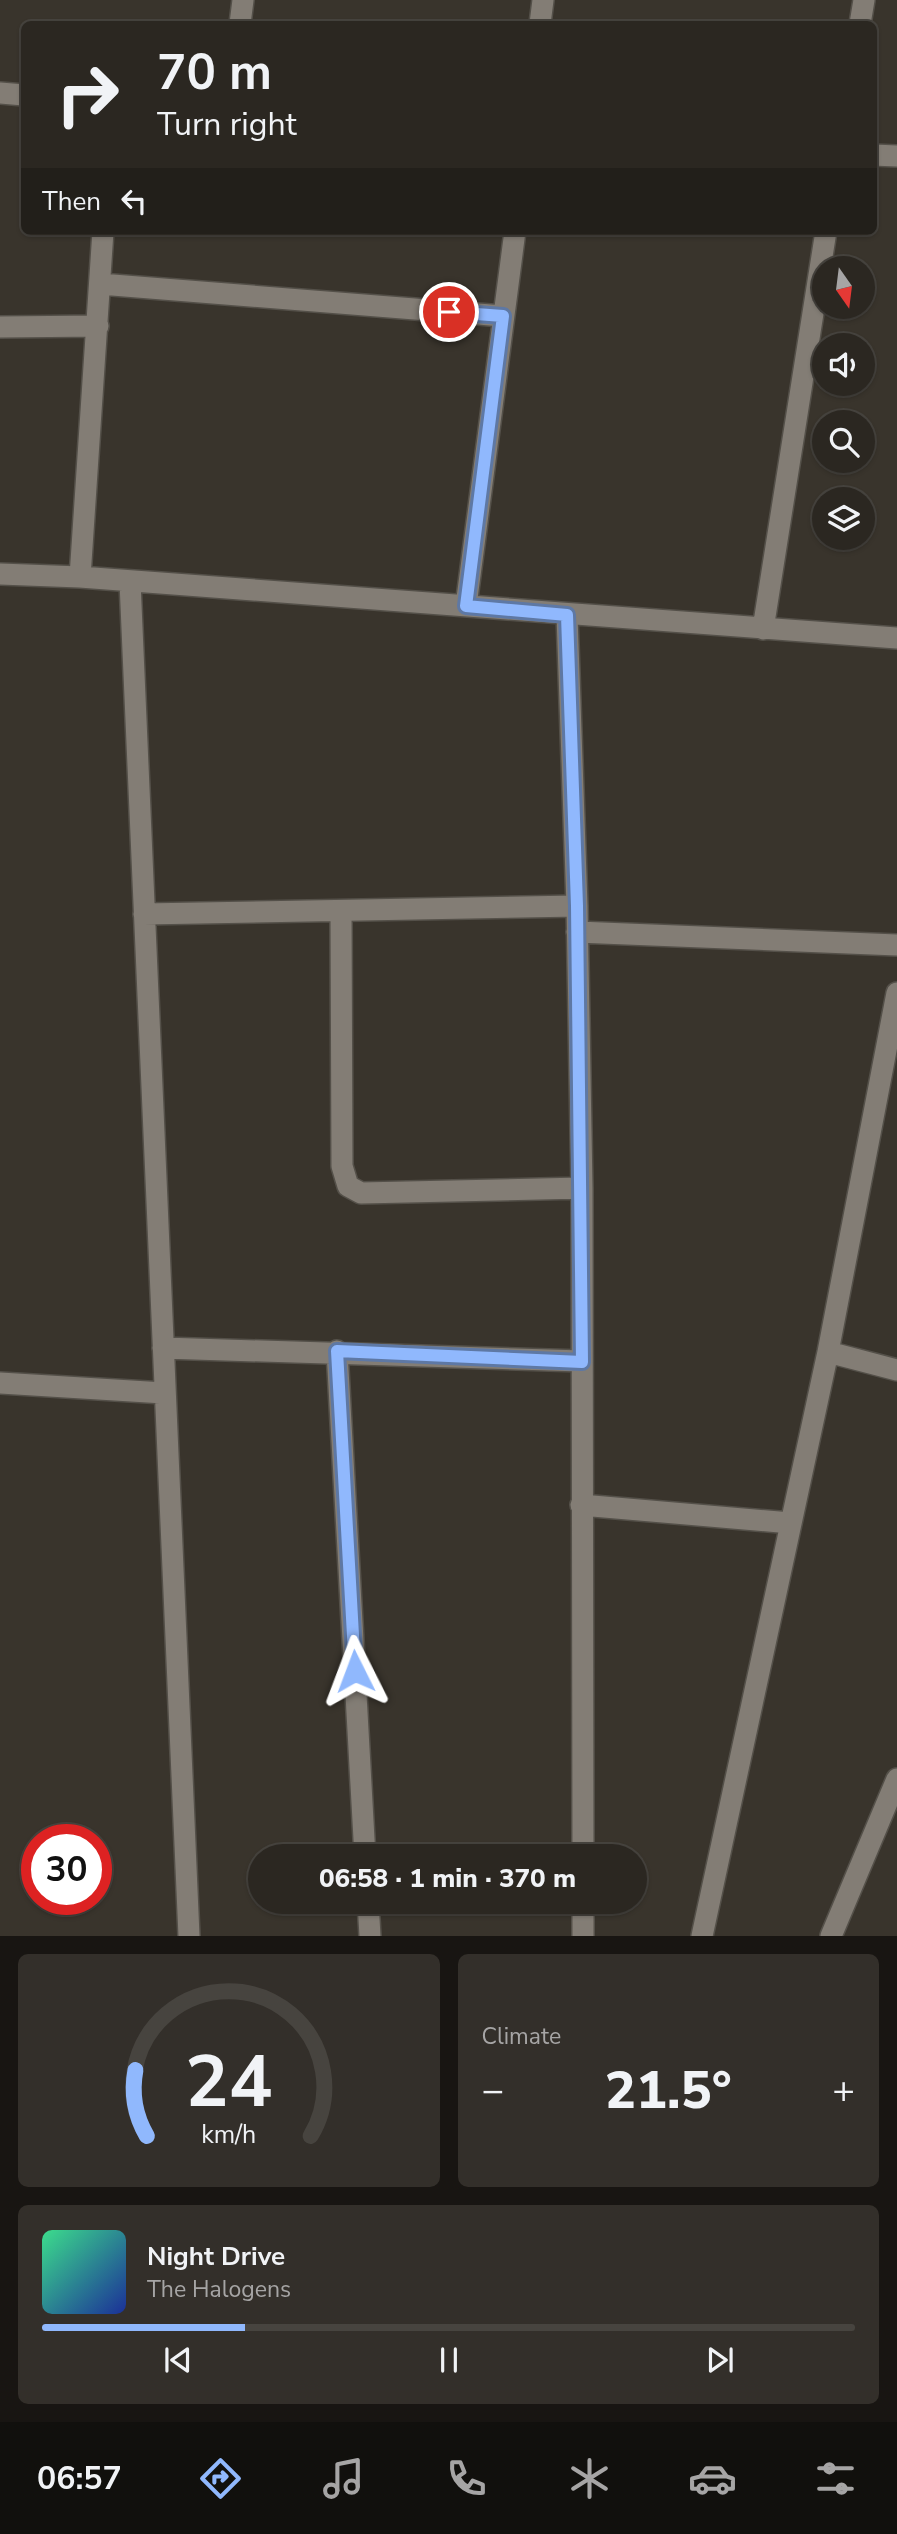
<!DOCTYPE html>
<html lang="en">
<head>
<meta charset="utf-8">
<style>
  body { margin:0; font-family:"Nunito Sans",sans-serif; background:#332f2a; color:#f1f3f6; height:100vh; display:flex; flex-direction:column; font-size:26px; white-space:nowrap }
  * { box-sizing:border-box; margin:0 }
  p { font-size:23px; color:#a6a5a5 }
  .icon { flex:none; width:38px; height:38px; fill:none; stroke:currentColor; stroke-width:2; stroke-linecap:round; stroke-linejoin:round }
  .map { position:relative; height:1936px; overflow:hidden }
  .drawer { display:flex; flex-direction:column; gap:18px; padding:18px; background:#181512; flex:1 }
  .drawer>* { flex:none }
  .top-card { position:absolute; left:21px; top:21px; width:856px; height:214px; border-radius:10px; box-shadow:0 2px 5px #0004,0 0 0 2px #47443f; background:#2b2721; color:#f1f3f6; overflow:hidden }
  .needle { width:46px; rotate:166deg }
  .tools { position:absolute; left:812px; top:256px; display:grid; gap:14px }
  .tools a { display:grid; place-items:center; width:63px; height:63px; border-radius:50%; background:#2b2721; box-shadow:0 2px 5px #0004,0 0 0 2px #47443f; font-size:35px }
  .speed { position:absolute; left:21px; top:1824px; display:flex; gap:14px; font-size:35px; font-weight:700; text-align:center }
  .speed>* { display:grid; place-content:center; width:91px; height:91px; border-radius:50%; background:#2b2721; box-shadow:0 2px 5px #0004,0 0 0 2px #47443f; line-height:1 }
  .speed .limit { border:10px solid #d22; background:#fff; color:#111 }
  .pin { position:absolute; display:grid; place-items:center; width:60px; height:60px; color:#fff; margin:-30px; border:4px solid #fff; border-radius:50%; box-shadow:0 2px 7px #0007 }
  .me { position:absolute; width:77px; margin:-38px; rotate:357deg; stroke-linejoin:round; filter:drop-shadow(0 0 5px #0008) }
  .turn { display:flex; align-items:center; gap:24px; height:147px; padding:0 21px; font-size:32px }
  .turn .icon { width:91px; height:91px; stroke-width:2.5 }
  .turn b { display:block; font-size:49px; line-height:60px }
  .then { display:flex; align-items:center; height:66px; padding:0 21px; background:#0003; gap:14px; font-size:26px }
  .big { font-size:52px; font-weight:800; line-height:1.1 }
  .drawer .tile { flex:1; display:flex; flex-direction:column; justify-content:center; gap:10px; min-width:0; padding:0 24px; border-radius:10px; background:#332f2a }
  .drawer .dial { align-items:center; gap:0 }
  .dial svg { height:182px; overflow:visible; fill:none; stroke:#47443f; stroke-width:7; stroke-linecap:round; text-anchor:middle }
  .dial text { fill:#f1f3f6; stroke:none }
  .song { display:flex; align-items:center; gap:21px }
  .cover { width:84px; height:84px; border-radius:10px; background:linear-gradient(135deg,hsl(150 70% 55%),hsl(230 70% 35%)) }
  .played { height:7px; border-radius:4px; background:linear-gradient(90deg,#90b8fd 25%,#47443f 25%) }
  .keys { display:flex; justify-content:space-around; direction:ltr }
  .heat { display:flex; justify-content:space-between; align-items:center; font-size:38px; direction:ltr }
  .drawer .tiles { flex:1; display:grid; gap:18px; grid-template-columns:1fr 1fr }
  .tile:last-child { grid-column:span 2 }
  .trip { position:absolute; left:248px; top:1844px; width:399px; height:70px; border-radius:35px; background:#2b2721; box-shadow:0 2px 5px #0004,0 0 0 2px #47443f; font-weight:800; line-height:70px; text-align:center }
  .dock { display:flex; height:112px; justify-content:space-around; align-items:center; background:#11100d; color:#a6a5a5 }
  .dock .icon { width:49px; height:49px }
  .dock .selected { color:#90b8fd }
  .dock b { font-size:32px; color:#f1f3f6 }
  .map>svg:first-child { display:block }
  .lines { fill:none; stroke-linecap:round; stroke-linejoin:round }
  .minor-casing { stroke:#545049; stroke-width:24 }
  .minor { stroke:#837d75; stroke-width:21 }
  .route-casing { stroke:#5e78a4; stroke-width:18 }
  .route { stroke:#90b8fd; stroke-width:12 }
</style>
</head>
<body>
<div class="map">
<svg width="897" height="1936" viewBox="0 0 897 1936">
  <rect width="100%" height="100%" fill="#39342c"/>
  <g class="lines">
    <!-- minor casing -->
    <g class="minor-casing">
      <path id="minor" d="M240 24 243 0
        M540 24 543 0
        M860 24 864 0
        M0 93 24 95
        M873 155 897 156
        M100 284 503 316
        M0 327 98 326
        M0 574 80 577 897 638
        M80 577 103 231
        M130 582 189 1936
        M466 606 515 231
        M567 615 577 906 582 1188 583 1857
        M763 629 826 231
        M341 911 342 1166 348 1186 361 1193 582 1188
        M144 914 577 906
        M577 932 897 945
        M163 1348 582 1361
        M337 1351 365 1857
        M828 1352 897 1370
        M0 1383 164 1393
        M581 1505 791 1523
        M368 1902 370 1936
        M583 1902V1936
        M702 1936 828 1352 897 993
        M831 1936 897 1779"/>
    </g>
    <!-- minor -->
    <use href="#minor" class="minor"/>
  </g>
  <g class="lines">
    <!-- route casing -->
    <g class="route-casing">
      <path id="route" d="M355 1671 337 1351 582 1362 577 906 567 615 466 606 503 316 449 312"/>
    </g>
    <!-- route -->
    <use href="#route" class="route"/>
  </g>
</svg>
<div class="tools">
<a><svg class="needle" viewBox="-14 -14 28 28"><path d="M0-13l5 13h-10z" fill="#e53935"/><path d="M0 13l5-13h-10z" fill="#a6a5a5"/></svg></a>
<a><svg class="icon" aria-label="sound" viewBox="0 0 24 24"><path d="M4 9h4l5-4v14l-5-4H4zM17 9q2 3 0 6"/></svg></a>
<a><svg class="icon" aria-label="search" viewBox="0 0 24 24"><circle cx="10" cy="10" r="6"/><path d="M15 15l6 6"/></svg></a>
<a><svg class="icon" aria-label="layers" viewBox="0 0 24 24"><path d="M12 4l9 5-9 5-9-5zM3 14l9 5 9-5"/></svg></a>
</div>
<div class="speed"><div class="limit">30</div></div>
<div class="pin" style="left:449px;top:312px;background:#d93025"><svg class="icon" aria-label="arrive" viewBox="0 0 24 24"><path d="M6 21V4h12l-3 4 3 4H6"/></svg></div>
<svg class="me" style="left:355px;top:1671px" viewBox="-20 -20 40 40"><path d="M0-17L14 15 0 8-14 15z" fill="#90b8fd" stroke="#fff" stroke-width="4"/></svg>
<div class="trip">06:58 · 1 min · 370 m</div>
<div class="top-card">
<div class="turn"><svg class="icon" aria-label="right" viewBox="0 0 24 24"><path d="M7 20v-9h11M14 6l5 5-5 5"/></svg><div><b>70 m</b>Turn right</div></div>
<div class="then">Then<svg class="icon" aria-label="left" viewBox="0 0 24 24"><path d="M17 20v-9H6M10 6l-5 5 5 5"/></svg></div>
</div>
</div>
<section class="drawer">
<div class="tiles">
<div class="tile dial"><svg viewBox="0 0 100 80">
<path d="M14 69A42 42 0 1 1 86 69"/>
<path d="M14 69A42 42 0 0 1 9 40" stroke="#90b8fd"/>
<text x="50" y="56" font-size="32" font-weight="700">24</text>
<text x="50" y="72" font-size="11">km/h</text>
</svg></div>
<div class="tile"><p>Climate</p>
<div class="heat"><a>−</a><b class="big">21.5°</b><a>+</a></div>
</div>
<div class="tile">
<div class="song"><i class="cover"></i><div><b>Night Drive</b><p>The Halogens</p></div></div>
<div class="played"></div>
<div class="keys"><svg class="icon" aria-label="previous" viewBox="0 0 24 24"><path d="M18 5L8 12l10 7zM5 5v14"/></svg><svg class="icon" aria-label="pause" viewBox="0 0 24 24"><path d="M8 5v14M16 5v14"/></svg><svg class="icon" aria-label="next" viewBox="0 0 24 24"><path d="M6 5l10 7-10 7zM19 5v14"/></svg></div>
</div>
</div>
</section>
<nav class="dock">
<b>06:57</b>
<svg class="icon selected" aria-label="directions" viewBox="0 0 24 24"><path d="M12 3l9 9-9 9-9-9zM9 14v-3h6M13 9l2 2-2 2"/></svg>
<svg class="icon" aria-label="music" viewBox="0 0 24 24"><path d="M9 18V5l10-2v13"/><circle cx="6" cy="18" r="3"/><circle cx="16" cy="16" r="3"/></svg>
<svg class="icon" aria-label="phone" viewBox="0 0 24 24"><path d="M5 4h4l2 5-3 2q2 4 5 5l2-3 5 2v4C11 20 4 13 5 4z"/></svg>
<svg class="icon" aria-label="climate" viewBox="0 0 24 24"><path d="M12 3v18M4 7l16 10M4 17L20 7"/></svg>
<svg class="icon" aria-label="car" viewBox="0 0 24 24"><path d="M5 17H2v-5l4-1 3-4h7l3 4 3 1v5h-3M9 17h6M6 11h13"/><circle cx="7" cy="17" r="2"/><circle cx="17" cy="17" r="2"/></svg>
<svg class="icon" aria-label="filters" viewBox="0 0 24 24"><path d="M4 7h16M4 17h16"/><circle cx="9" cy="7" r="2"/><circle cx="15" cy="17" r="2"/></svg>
</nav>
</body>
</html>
